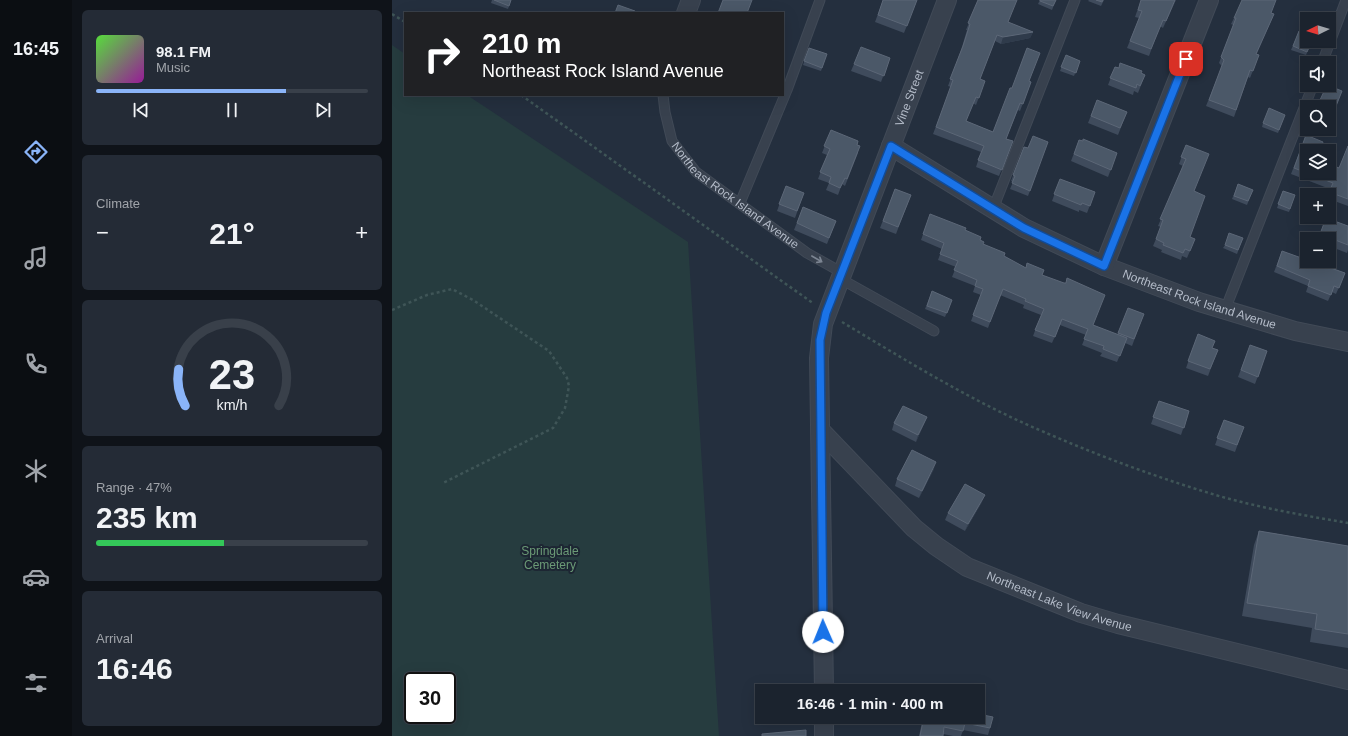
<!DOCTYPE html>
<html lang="en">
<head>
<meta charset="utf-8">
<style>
  body { margin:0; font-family:Arial,sans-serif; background:#242b36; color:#f1f3f6; height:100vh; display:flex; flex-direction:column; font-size:15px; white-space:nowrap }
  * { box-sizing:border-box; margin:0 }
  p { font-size:13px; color:#a0a4aa }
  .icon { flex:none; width:22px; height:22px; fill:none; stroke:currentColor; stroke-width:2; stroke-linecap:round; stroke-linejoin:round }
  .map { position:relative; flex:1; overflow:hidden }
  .sheet { display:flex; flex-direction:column; gap:10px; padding:10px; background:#0f1319; width:320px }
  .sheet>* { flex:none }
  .top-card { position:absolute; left:12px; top:12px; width:380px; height:84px; border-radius:0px; box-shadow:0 4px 16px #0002,0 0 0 1px #39404a; background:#202124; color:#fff; overflow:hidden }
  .needle { width:26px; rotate:265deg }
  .controls { position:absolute; left:908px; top:12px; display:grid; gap:8px }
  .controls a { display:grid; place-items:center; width:36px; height:36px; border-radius:0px; background:#1b232e; box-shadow:0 4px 16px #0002,0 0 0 1px #39404a; font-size:20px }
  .speed { position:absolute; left:12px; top:672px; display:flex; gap:8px; font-size:20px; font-weight:700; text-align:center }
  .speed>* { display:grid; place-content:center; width:52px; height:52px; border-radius:50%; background:#1b232e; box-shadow:0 4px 16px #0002,0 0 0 1px #39404a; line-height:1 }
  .speed .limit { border:2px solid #111; border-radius:6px; background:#fff; color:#111 }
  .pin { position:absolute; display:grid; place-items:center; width:34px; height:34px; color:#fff; margin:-17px; border-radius:8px; box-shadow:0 2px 6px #0006 }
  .me { position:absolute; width:44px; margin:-22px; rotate:359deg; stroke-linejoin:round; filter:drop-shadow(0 0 3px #0008) }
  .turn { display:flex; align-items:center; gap:14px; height:84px; padding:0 12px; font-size:18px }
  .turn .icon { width:52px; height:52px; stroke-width:2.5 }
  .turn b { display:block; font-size:28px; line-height:34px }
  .big { font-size:30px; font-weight:700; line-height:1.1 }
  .sheet .card { flex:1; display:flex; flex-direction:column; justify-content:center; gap:6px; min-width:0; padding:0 14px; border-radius:6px; background:#242b36 }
  .sheet .dial { align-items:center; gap:0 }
  .dial svg { height:104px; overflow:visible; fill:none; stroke:#39404a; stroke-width:7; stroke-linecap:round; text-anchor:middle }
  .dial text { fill:#f1f3f6; stroke:none }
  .song { display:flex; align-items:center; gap:12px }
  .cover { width:48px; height:48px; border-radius:6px; background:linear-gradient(135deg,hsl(110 70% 55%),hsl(300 70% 35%)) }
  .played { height:4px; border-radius:2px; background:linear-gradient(90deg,#8ab4f8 70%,#39404a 70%) }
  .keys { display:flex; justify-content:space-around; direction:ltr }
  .heat { display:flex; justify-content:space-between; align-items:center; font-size:22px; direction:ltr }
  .charge { height:6px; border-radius:3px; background:linear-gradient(90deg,#34c759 47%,#39404a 0) }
  .trip { position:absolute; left:363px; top:684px; width:230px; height:40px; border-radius:0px; background:#1b232e; box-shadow:0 4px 16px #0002,0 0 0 1px #39404a; font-weight:700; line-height:40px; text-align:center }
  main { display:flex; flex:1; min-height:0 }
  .menu { display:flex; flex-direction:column; width:72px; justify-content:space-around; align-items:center; background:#0b0e12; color:#a0a4aa }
  .menu .icon { width:28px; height:28px }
  .menu .active { color:#8ab4f8 }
  .menu b { font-size:18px; color:#f1f3f6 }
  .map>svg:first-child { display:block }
  .green { fill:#263c3f; fill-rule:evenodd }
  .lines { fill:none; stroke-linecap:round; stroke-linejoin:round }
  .lane-casing { stroke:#414a57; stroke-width:11 }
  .street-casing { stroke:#414a57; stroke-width:20 }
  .path { stroke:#3f5557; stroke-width:2.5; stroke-dasharray:3 3; stroke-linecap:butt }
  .lane { stroke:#38414e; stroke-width:9 }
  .street { stroke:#38414e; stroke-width:18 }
  .wall { fill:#3f4b5c }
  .shaded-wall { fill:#2f3b4b }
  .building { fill:#4b5868; stroke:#5c6777 }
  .oneway { stroke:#7c8592 }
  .route-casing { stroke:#114b97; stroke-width:10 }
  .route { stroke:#1a73e8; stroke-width:7 }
  .labels { text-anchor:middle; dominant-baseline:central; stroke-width:4; stroke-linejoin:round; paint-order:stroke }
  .street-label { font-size:12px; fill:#b4bcc9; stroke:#1d2633 }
  .park-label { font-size:12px; fill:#6b9a76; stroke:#1d2633 }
</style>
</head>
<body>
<main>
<nav class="menu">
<b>16:45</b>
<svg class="icon active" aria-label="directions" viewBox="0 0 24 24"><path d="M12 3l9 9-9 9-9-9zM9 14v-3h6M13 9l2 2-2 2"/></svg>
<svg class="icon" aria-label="music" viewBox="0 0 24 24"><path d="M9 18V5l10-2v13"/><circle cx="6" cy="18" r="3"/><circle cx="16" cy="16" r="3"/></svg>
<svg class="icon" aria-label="phone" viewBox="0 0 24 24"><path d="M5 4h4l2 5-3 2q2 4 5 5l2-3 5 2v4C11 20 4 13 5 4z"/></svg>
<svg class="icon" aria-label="climate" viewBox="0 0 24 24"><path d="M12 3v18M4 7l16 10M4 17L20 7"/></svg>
<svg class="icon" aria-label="car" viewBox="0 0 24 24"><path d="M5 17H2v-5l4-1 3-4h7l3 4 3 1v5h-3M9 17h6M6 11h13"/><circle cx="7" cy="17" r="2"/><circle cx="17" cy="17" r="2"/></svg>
<svg class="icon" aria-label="filters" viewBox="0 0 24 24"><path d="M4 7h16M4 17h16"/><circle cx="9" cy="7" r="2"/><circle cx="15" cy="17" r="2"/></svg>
</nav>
<section class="sheet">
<div class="card">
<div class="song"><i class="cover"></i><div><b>98.1 FM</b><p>Music</p></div></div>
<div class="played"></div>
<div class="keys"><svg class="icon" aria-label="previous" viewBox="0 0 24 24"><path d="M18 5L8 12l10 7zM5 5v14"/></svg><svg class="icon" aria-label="pause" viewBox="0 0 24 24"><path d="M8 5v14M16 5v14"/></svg><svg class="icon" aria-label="next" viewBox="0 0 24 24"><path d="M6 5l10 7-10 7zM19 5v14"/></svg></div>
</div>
<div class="card"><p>Climate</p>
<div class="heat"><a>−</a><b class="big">21°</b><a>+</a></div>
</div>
<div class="card dial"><svg viewBox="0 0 100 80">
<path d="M14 69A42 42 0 1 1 86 69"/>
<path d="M14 69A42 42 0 0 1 9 41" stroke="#8ab4f8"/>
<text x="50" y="56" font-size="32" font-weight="700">23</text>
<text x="50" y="72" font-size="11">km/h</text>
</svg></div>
<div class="card"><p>Range · 47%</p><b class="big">235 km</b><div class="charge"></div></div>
<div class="card"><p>Arrival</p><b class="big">16:46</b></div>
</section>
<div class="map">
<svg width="956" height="736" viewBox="0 0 956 736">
  <rect width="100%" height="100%" fill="#242f3e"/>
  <!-- green -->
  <path class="green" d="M0 45 13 54V95H75L296 242 327 736H0ZM21 681H55V715H21Z"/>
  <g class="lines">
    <!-- lane casing -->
    <g class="lane-casing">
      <g id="lane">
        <path d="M930 63 954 0"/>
        <path id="s1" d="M271 95 273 112 280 141 304 172 415 253 449 272"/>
        <path d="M348 203 395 90 428 0"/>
        <path d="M601 209 683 0"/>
        <path d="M447 278 542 331"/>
        <path d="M833 310 921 85"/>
      </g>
    </g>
    <!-- street casing -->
    <g class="street-casing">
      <g id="street">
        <path d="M294 13 299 0"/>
        <path id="s2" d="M499 146 632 228 712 266 807 302 903 331 956 342"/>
        <path d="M712 266 817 0"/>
        <path id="s3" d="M429 431 522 528 544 546 575 567 689 613 726 624 956 680"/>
        <path id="s4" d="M432 691 427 358 431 324 555 0"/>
        <path d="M432 717V736"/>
      </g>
    </g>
    <!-- path -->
    <path class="path" d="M0 14 13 22
      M129 95 422 304
      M0 310 35 295 60 289 81 300 157 351 175 378 177 386 173 408 161 428 51 483
      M450 322C515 361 581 402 652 432 705 455 761 476 817 493 862 507 910 515 956 523"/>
    <!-- lane -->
    <use href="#lane" class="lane"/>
    <!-- street -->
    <use href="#street" class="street"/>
  </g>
  <!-- wall -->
  <path class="wall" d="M100 0H119L116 9 99 3Z
    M491 0H525L512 33 483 22Z
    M586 0 616 22 641 32 638 38 609 44 603 41 588 79 593 81 584 105 581 103 574 121 601 132 620 88 637 81 639 82 628 111 626 110 614 139 621 141 607 176 584 167 589 152 541 134 559 87 556 86 569 50 575 30H574Z
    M648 0H664L660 10 646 4Z
    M697 0H712L709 6 696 1Z
    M749 0H784L771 28 768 26 757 56 735 48 747 18 743 17Z
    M879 13 882 14 879 21 864 54 867 55 858 78 856 77 842 117 814 106 830 66 827 63 841 25 839 24 842 18Z
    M907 31 920 41 914 55 899 50Z
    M417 48 435 54 429 71 411 65Z
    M674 55 688 61 682 76 668 71Z
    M498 58 489 82 459 71 462 64Z
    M723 67 749 73 753 75 746 93 742 91 741 95 716 85Z
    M950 91 942 110 937 108V107L927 104 928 100Z
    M705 100 735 112 726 135 696 123Z
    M893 115 886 133 870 127 871 123Z
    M439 130 465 145 466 153 453 186 450 184 446 195 434 190 437 183 426 179 435 155 430 153Z
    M914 135 915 173 947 168 956 146V206L937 199V195H936L938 189 899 174Z
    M687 140 725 153 716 177 679 161Z
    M656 142 636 196 618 189 621 182 619 181 632 147 636 148Z
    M794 145 802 191 798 237 803 239 795 258 790 256 789 260 769 252 770 250 761 246 769 227 766 226 791 166 787 164Z
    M668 179 703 192 695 213 687 210V212L660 201Z
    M846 184 861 190 855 205 840 199Z
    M394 186 412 193 403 218 385 211Z
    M503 189 519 195 504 234 488 228Z
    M891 191 903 195 897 212 885 208Z
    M411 207 444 221 435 244 402 230Z
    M538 214 573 230 588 240 591 244 612 256 634 268 650 275 701 325 725 335 736 308 752 314 740 346 733 343 725 362 708 356 710 353 690 345 694 335 668 325 660 343 641 336 649 315 631 308 632 305 608 295 596 328 579 321 589 295 581 292 583 286 560 277 564 267 546 260 550 249 529 240Z
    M934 218 956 226V250L955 253 937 246V239H926Z
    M851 238 845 254 831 248 833 245Z
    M890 251 953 273 944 294 940 292 936 301 914 292 916 286 882 272Z
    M540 291 560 300 553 317 533 309Z
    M806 334 820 348 826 350 816 376 794 368Z
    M858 345 875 351 863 384 846 377Z
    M767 401 797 411 789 435 759 424Z
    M535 417 532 424 524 442 500 430 502 423Z
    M832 420 852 427 843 452 823 445Z
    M542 469 527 498 503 486 505 479Z
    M590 502 573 531 553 520 556 513Z
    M867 531 956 546V648L918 642 920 628 850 616 862 545Z
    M532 717H544L550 718V717H586L598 728 596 735 571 730 569 736H561L551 734V736H527L530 722Z"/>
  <!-- shaded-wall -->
  <path class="shaded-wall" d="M783 0H784L771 28Z
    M882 14 879 21 862 61 864 54Z
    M641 32 638 38 609 44 611 37Z
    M535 417 532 424 524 442 526 435Z
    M544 462 542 469 527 498 530 491Z
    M593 495 590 502 573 531 576 524Z"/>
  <!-- building -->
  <path class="building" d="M102 0H119L117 6Z
    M331 0H360L355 13H326Z
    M491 0H525L515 26 486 15Z
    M586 0H625L616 22 641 32 611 37 605 35 588 79 593 81 587 98 584 97 574 121 601 132 618 88H620L635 48 648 53 637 81 639 82 631 104 628 103 614 139 621 141 610 170 586 160 592 146 544 127 561 80 558 79 571 46 578 24 576 23Z
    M648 0H664L661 6 648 1Z
    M704 0H711L710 2Z
    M749 0H783L774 21 771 20 759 49 738 41 750 11 746 10Z
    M850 0H884L879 13 882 14 864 54 867 55 861 71 858 70 844 110 817 100 832 60 829 57 844 18H842Z
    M226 5 243 11 242 13H223Z
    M907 31 915 34V41H920L915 52 901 46Z
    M469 47 498 58 492 76 462 64Z
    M417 48 435 54 430 68 412 61Z
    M674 55 688 61 684 73 669 67Z
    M728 63 750 71 749 73 753 75 748 86 745 84 744 88 718 78 723 67 727 68Z
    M935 85 950 91 944 106 928 100Z
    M705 100 735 112 728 128 699 116Z
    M877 108 893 115 887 130 871 123Z
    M439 130 466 141 465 145 468 146 455 179 453 178 448 188 437 183 439 177 428 172 438 149 432 146Z
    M914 135 931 142 928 151H915V173L902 168Z
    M641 136 656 142 638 191 620 183 623 176 621 175 632 147 636 148Z
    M691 139 725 153 719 170 682 154 687 140 691 141Z
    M794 145 817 154 802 191 813 196 798 237 803 239 798 251 793 249 791 253 771 245 772 243 764 239 771 220 768 219 794 159 789 157Z
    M956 146V199L937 192 941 183 915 173H937V164L947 168Z
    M668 179 703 192 698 206 690 203 689 205 662 194Z
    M846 184 861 190 856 201 842 196Z
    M394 186 412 193 405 211 387 204Z
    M503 189 519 195 506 227 491 221Z
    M891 191 903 195 898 209 886 204Z
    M411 207 444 221 437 238 405 223Z
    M538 214 574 228 573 230 589 237 588 240 592 242 591 244 613 253 612 256 634 268 635 263 652 270 650 275 672 283H674L675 278 713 295 701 325 735 338 728 356 711 349 712 346 692 339 696 329 670 319 663 337 643 330 652 309 633 301 634 299 611 289 598 322 581 315 591 289 583 286 585 280 562 270 566 261 548 254 552 243 531 234Z
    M934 218 956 226V245L928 234Z
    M837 233 851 238 846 250 833 245Z
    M890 251 915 260V261H919L953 273 947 288 942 286 939 295 916 286 918 280 885 266Z
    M540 291 560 300 555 313 535 306Z
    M736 308 752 314 742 339 726 333Z
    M806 334 823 341 820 348 826 350 818 369 796 361Z
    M858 345 875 351 866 377 849 370Z
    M767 401 797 411 792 428 761 417Z
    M511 406 535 417 526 435 502 423Z
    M832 420 852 427 845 445 825 438Z
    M520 450 544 462 530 491 505 479Z
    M573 484 593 495 576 524 556 513Z
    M867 531 956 546V634L923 629 925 614 855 603Z
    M586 714 601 717 598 728 573 723 571 731 552 727 551 736H528L532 717H544L551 719V717H586Z
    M414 730V736H370V734Z"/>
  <!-- one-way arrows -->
  <defs><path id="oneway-shaft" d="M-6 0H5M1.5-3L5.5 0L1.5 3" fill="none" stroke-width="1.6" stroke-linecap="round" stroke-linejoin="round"/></defs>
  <use class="oneway" href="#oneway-shaft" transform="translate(425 259) rotate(30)"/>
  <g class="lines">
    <!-- route casing -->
    <g class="route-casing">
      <path id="route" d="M431 632 428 340 434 313 499 146 632 228 712 266 794 59"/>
    </g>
    <!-- route -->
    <use href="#route" class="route"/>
  </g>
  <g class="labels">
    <!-- street labels -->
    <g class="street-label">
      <text stroke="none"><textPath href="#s4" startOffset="609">Vine Street</textPath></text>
      <text stroke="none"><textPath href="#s1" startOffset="131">Northeast Rock Island Avenue</textPath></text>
      <text stroke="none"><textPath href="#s2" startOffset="346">Northeast Rock Island Avenue</textPath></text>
      <text stroke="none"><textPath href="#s3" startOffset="299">Northeast Lake View Avenue</textPath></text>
    </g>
    <!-- park labels -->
    <g class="park-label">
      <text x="158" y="551">Springdale<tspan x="158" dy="14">Cemetery</tspan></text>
    </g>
  </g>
</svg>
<div class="controls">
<a><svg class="needle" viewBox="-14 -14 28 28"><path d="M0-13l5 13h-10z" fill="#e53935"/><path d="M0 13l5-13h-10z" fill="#a0a4aa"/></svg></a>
<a><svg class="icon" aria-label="sound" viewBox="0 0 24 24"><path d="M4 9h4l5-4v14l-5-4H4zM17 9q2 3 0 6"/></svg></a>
<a><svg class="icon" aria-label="search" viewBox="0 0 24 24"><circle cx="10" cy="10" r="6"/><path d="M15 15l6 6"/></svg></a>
<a><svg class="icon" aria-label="layers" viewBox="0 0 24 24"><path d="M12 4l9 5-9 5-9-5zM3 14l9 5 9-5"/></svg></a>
<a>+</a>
<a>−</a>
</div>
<div class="speed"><div class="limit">30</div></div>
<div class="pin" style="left:794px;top:59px;background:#d93025"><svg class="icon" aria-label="arrive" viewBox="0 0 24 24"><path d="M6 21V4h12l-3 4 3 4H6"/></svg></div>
<svg class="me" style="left:431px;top:632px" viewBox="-20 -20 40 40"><circle r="19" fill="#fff"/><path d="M0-13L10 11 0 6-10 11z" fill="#1a73e8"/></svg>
<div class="trip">16:46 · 1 min · 400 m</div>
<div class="top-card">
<div class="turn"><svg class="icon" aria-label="right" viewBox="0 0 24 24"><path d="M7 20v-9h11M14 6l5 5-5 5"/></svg><div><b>210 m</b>Northeast Rock Island Avenue</div></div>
</div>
</div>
</main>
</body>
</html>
